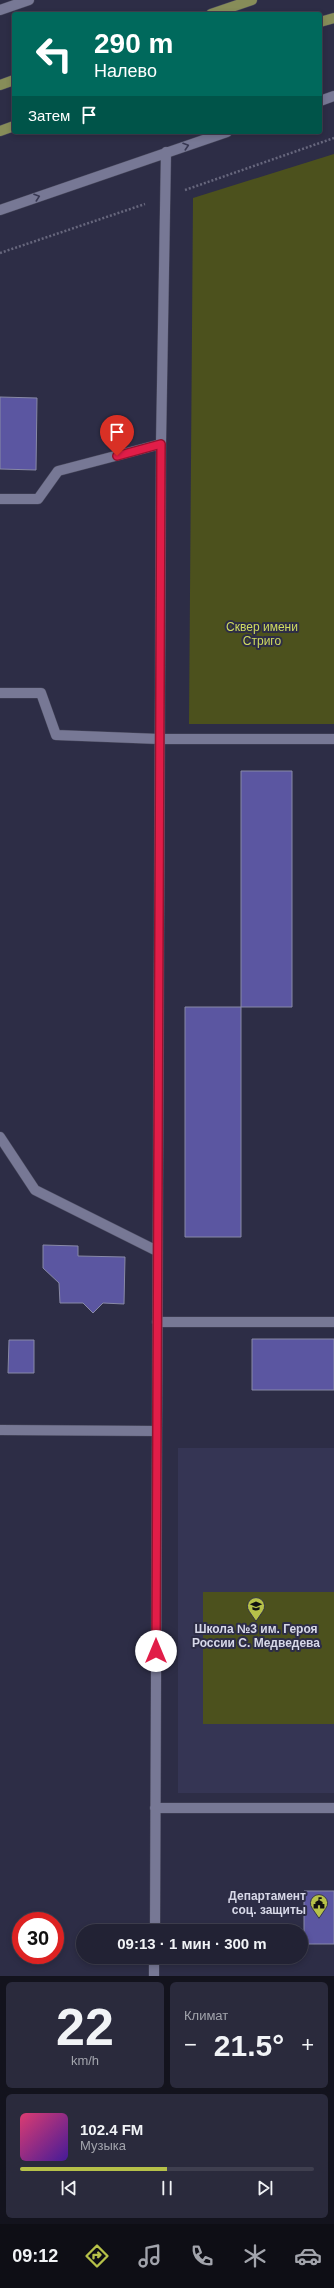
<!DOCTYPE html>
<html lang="ru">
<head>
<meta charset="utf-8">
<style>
  body { margin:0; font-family:Helvetica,sans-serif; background:#2a2a3c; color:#f1f3f6; height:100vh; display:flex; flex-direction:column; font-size:15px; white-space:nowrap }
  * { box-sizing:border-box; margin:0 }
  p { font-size:13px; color:#a2a4ac }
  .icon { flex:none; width:22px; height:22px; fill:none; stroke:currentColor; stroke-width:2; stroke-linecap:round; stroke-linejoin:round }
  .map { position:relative; height:1976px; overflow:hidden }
  .sheet { display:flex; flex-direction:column; gap:6px; padding:6px; background:#13131d; flex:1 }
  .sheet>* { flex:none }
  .guide { position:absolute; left:12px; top:12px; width:310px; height:122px; border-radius:4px; box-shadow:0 2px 6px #0003,0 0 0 1px #3f3f4f; background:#00695c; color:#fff; overflow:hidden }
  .speed { position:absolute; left:12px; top:1912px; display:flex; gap:8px; font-size:20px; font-weight:700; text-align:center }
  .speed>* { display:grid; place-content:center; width:52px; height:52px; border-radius:50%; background:#222234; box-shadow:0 2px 6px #0003,0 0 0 1px #3f3f4f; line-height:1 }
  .speed .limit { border:6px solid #d22; background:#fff; color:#111 }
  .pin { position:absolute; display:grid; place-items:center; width:34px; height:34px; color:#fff; margin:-41px -17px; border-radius:50% 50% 50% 0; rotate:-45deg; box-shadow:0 0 4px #0007 }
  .pin .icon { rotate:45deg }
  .me { position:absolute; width:44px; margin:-22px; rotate:0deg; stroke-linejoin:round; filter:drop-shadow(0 0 3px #0008) }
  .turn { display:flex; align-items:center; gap:14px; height:84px; padding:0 16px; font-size:18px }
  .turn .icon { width:52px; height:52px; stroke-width:2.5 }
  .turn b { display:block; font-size:28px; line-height:34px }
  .then { display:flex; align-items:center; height:38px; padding:0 16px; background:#0003; gap:8px; font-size:15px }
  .big { font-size:30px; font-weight:700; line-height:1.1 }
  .sheet .card { flex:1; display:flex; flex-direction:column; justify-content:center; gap:6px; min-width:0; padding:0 14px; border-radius:6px; background:#2a2a3c }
  .sheet .dial { align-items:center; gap:0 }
  .dial b { font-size:52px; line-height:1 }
  .song { display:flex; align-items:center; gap:12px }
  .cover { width:48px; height:48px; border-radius:6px; background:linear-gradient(135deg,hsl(340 70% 55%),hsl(260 70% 35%)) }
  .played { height:4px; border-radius:2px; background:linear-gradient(90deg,#b6c149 50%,#3f3f4f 50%) }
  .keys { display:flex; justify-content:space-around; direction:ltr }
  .heat { display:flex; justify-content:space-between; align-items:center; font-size:22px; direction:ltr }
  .sheet .tiles { flex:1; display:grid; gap:6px; grid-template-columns:1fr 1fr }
  .card:last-child { grid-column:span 2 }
  .trip { position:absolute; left:76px; top:1924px; width:232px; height:40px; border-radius:20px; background:#222234; box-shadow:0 2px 6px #0003,0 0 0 1px #3f3f4f; font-weight:700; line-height:40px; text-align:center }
  .menu { display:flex; height:64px; justify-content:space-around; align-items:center; background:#0e0e15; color:#a2a4ac }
  .menu .icon { width:28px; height:28px }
  .menu .current { color:#b6c149 }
  .menu b { font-size:18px; color:#f1f3f6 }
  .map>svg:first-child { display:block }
  .built { fill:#353554 }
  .green { fill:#4c511d }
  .building { fill:#5b56a1; stroke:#8889a6 }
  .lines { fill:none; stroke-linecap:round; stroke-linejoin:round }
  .minor-casing { stroke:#48485c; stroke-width:11 }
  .major-casing { stroke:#48485c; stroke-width:11 }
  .path { stroke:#67677d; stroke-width:2.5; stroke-dasharray:2 2; stroke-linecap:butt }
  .minor { stroke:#777895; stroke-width:10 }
  .major { stroke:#878d59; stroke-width:10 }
  .oneway { stroke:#383852 }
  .route-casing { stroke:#92132f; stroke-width:10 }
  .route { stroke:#e11d48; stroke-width:7 }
  .labels { text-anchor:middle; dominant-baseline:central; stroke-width:4; stroke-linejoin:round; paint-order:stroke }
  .park-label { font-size:12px; fill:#cfdb60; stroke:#2d2d46 }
  .poi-label { font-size:12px; font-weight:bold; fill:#d7d8e8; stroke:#2d2d46 }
</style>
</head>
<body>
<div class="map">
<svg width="334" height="1976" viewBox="0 0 334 1976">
  <rect width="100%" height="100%" fill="#2d2d46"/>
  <!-- built -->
  <path class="built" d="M178 1448H334V1793H178Z"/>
  <!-- green -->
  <path class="green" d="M334 154V724H189L193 198Z
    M203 1592H334V1724H203Z"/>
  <!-- building -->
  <path class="building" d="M0 397 37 398 36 470 0 469Z
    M241 771H292V1007H241Z
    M185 1007H241V1237H185Z
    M43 1245 78 1246V1256L125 1257 124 1304 103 1303 93 1313 83 1303H60L59 1283 43 1268Z
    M252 1339H334V1390H252Z
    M9 1340H34V1373H8Z
    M304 1891H334V1944H304Z"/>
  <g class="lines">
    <!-- minor casing -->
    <g class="minor-casing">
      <path id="minor" d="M0 10 29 0
        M320 101 334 96
        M0 210 227 132
        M0 499H38L58 471 161 444
        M0 693H41L56 735 159 739H334
        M0 1137 35 1190 157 1251
        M157 1322H334
        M0 1430 157 1431
        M155 1808H334
        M155 1931 161 444 166 152
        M154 1976V1957"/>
    </g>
    <!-- major casing -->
    <g class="major-casing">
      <path id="major" d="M211 14 252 0
        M320 22 334 18
        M0 85 14 80
        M0 131 14 126"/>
    </g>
    <!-- path -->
    <path class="path" d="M185 190 334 138
      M0 253 145 204"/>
    <!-- minor -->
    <use href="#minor" class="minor"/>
    <!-- major -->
    <use href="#major" class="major"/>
  </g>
  <!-- one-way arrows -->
  <defs><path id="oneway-chevron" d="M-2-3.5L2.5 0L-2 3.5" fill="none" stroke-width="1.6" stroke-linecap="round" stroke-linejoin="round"/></defs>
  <g class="oneway">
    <use href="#oneway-chevron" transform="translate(186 146) rotate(-18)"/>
    <use href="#oneway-chevron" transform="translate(37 197) rotate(-19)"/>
  </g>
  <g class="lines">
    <!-- route casing -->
    <g class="route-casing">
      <path id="route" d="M117 456 161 444 156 1651"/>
    </g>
    <!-- route -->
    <use href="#route" class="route"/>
  </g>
  <!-- icons -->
  <defs>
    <g id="school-pin" transform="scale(0.9)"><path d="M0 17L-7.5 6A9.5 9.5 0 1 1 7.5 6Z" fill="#b6c149" stroke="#2d2d46"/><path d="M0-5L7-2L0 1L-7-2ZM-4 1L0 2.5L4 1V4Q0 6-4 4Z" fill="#111"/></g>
    <g id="civic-pin" transform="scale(0.9)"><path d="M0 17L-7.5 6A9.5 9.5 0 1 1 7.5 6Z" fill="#b6c149" stroke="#2d2d46"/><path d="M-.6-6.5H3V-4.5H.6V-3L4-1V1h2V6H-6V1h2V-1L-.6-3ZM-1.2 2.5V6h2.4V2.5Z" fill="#111"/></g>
  </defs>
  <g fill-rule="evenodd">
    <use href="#school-pin" x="256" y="1606"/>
    <use href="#civic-pin" x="319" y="1903"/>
  </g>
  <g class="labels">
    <!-- park labels -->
    <g class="park-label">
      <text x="262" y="627">Сквер имени<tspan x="262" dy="14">Стриго</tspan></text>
    </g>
    <!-- poi labels -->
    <g class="poi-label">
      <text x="256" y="1629">Школа №3 им. Героя<tspan x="256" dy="14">России С. Медведева</tspan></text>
      <text x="306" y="1896" text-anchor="end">Департамент<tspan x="306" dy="14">соц. защиты</tspan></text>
    </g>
  </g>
</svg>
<div class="speed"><div class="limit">30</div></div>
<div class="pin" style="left:117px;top:456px;background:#d93025"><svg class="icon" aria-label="arrive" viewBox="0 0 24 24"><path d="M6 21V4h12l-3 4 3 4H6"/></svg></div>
<svg class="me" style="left:156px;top:1651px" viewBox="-20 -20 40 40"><circle r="19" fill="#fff"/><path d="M0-13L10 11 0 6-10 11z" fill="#e11d48"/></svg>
<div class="trip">09:13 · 1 мин · 300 m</div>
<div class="guide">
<div class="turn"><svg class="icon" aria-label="left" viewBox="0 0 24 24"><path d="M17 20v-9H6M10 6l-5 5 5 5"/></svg><div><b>290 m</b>Налево</div></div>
<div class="then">Затем<svg class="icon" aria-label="arrive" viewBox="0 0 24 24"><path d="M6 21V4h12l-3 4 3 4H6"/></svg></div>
</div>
</div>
<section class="sheet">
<div class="tiles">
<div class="card dial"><b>22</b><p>km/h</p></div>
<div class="card"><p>Климат</p>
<div class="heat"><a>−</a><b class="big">21.5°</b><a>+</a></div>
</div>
<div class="card">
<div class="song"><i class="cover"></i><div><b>102.4 FM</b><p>Музыка</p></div></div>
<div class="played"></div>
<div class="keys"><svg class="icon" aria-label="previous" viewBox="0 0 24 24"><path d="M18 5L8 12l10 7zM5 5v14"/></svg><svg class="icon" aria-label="pause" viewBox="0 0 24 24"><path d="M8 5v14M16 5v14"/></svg><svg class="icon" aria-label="next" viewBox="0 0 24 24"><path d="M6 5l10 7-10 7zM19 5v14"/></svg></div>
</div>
</div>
</section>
<nav class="menu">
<b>09:12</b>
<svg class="icon current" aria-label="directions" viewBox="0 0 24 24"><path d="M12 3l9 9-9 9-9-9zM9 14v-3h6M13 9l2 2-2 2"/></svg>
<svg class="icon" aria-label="music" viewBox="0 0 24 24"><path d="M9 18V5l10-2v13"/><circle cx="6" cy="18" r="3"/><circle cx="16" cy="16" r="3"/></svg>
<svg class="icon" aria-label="phone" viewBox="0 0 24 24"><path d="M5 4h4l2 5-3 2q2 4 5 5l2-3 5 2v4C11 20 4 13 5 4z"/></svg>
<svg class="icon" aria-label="climate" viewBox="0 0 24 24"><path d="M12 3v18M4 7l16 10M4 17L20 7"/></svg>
<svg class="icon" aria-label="car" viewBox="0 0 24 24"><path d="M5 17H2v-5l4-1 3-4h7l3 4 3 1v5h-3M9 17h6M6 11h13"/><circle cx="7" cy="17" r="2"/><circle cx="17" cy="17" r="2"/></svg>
</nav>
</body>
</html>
